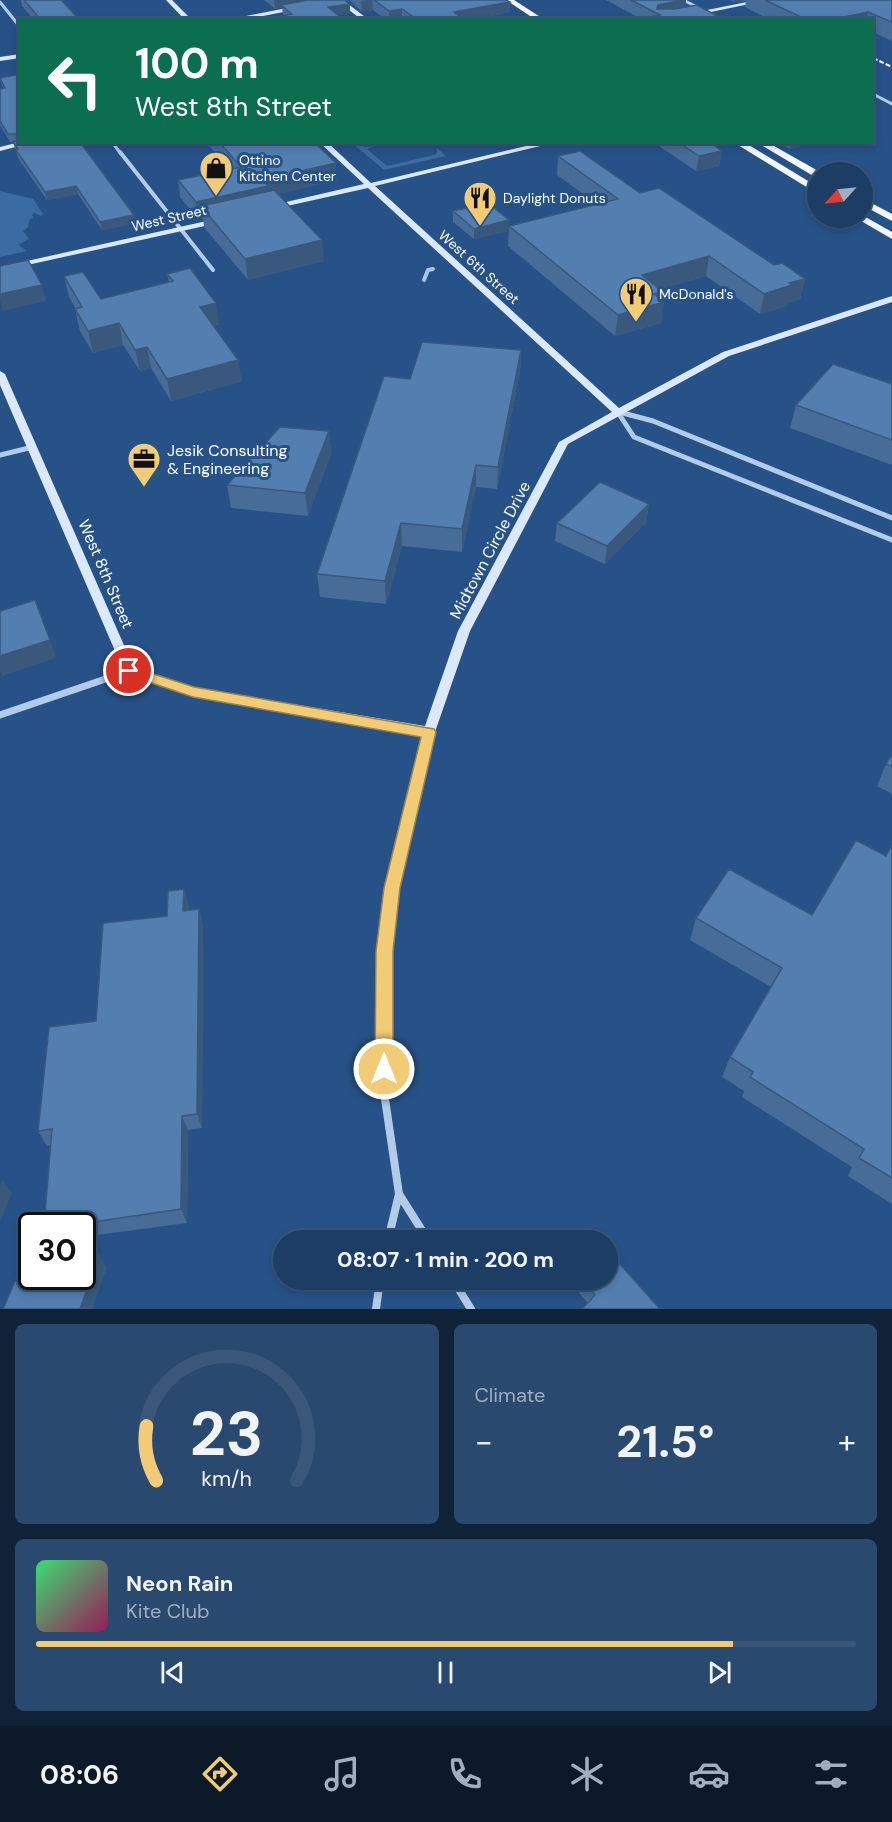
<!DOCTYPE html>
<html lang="en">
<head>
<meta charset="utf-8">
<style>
  body { margin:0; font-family:"DM Sans",sans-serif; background:#29496e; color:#f1f3f6; height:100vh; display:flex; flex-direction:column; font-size:22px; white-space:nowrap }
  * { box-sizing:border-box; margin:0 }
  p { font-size:20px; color:#a0aebf }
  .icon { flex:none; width:33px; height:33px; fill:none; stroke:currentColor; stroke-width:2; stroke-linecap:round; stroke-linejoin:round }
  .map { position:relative; height:1309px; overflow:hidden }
  .side { display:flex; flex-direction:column; gap:15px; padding:15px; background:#0f2238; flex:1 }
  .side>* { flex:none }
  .hud { position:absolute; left:18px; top:18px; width:856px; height:126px; border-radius:0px; box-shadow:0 3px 9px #0003,0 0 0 2px #3a5779; background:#0b6e4f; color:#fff; overflow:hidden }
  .needle { width:39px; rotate:243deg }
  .controls { position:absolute; left:807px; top:162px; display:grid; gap:12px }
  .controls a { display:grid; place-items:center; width:66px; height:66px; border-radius:50%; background:#1c3e65; box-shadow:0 3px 9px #0003,0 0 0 2px #3a5779; font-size:30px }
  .speed { position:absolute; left:18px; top:1212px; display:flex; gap:12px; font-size:30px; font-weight:700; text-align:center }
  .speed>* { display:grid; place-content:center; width:78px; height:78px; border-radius:50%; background:#1c3e65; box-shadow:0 3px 9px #0003,0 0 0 2px #3a5779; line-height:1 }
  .speed .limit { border:3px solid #111; border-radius:9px; background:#fff; color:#111 }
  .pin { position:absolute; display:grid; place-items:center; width:51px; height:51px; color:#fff; margin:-26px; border:3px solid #fff; border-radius:50%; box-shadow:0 2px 6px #0007 }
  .me { position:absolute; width:66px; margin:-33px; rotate:0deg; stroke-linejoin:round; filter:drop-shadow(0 0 4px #0008) }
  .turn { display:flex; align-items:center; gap:21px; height:126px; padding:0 18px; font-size:27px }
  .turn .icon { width:78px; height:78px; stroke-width:2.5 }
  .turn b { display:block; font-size:42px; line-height:51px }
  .big { font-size:45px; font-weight:700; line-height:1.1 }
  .side .widget { flex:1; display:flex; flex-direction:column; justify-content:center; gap:9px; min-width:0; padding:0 21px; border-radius:9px; background:#29496e }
  .side .dial { align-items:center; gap:0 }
  .dial svg { height:156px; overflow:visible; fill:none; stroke:#3a5779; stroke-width:7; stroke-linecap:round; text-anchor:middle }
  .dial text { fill:#f1f3f6; stroke:none }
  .song { display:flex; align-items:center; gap:18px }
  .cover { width:72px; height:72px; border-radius:9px; background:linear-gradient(135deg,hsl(140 70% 55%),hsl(330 70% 35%)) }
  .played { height:6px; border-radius:3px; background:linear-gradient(90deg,#f2cb76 85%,#3a5779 85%) }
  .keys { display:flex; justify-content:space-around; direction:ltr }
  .heat { display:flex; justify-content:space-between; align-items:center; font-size:33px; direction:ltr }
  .side .tiles { flex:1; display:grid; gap:15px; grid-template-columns:1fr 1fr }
  .widget:last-child { grid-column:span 2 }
  .trip { position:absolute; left:273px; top:1230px; width:345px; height:60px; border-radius:30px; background:#1c3e65; box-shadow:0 3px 9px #0003,0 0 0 2px #3a5779; font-weight:700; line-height:60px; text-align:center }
  .menu { display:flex; height:96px; justify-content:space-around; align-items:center; background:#0b1928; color:#a0aebf }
  .menu .icon { width:42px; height:42px }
  .menu .active { color:#f2cb76 }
  .menu b { font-size:27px; color:#f1f3f6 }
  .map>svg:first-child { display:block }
  .green { fill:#3a6ca3 }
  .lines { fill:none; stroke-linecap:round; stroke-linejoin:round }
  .stream { stroke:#a6c6e9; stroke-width:4 }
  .street-far4 { stroke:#b1cbe8; stroke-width:3 }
  .street-far3 { stroke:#b1cbe8; stroke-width:4 }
  .street-far2 { stroke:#b1cbe8; stroke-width:5 }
  .street-far1 { stroke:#b1cbe8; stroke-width:7 }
  .street { stroke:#b1cbe8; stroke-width:8 }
  .secondary { fill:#dbe8f7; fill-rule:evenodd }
  .primary { fill:#f4f8fe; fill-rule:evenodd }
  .rail { stroke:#fff; stroke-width:2; stroke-dasharray:5 2; stroke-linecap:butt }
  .wall { fill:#476c97 }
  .shaded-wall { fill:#39587b }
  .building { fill:#527eb0; stroke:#39587b; stroke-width:1.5 }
  .route { fill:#f2cb76; stroke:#9d844d; stroke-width:1.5 }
  .labels { text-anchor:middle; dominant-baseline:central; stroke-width:6; stroke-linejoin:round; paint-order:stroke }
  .far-poi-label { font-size:14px; fill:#fff; stroke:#265287; text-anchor:start }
  .far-street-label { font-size:14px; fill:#fff; stroke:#265287 }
  .poi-label { font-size:16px; fill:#fff; stroke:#265287; text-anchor:start }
  .street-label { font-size:16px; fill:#fff; stroke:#265287 }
</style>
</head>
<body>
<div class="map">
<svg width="892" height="1309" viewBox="0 0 892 1309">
  <rect width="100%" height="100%" fill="#265287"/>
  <!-- green -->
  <path class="green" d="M352 143H359L365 147 375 146 367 149 387 166 434 155 437 153V148L446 156 384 170Z
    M0 191 33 199 43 214 41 216 34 213 32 215 34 218 30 219 28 227 23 231 29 239 18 245 27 251 0 257Z"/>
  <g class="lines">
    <!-- stream -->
    <path class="stream" d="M424 280 428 270 433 269"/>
    <!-- street-far4 -->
    <path class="street-far4" d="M683 0 701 9
      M0 2 20 27
      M873 94 892 104
      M112 142 121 154"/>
    <!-- street-far3 -->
    <path class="street-far3" d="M120 152 213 270"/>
    <!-- street-far2 -->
    <path class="street-far2" d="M617 411 634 437 892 540
      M619 412 653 421 892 518
      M0 455 33 447"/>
    <!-- street-far1 -->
    <path class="street-far1" d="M0 715 129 671
      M389 910 392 888 429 732"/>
    <!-- street -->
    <path class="street" d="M399 1194 428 1240
      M388 1240 399 1194 384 1092V951L389 909
      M453 1280 471 1309
      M376 1309 380 1280"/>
    <!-- secondary -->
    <path class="secondary" d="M166 0H172L192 20H185Z
      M336 0H343L369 20H362Z
      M757 0H769L672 20H657Z
      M297 6 299 9 242 20H226Z
      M20 54V58L0 61V57Z
      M20 142H35L0 151V147Z
      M319 142H327L371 183 543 142H557L375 186 619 408 723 352 892 296V302L729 356 568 444 470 631 435 732 434 735 429 737 193 697 125 674 0 385V371L5 374 134 668 194 688 425 726 458 631 559 442 612 412 368 188 269 210V206L364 184Z
      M220 218 224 220 223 222 0 271V267Z"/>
    <!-- primary -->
    <path class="primary" d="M506 0H514L545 20H536Z
      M733 142H744L818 187V194Z
      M756 142H767L820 172H818V178L815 177Z
      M862 198 892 214V221L862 205Z
      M862 215 892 232V239L856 218H862Z"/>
    <!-- rail -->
    <path class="rail" d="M873 58 892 67"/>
  </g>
  <!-- wall -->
  <path class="wall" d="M21 0H61L80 20H34L22 6Z
    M264 0H345L350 4V14L339 15H283L282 7 275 9Z
    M349 0H506L510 2 509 12 473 20H386L373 10 362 12Z
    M606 0H686L685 7 725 20H643Z
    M729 0H892V41L873 32V20H770L745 7 746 1 734 2Z
    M20 74V142L134 215 136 223 102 230 78 194 47 200 18 158 13 142H10L0 125V89L3 88 0 79Z
    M206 142H314L337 180 278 194 324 261 248 280 204 227 203 218 198 219 180 197 178 180 230 169Z
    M653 142H709L722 151 719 166 696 171Z
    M778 142H818L790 149Z
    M558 156 640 193 774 265 805 279 800 299 788 303 787 306 760 314 706 276 660 289 663 292 661 323 615 336 508 246 509 226 597 204 557 175Z
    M453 211 508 231 474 239 453 222Z
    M167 274 219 324 214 326 242 381 171 401 151 368 140 371 123 345 93 353 80 331 75 309H76L69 297 64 276 101 299 169 282Z
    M521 350 520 372 497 489 476 487 462 552 402 546 386 604 320 597 317 574 410 379Z
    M892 384V465L790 428 796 405Z
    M329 431 331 454 308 516 231 508 227 485Z
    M649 504 646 522 605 564 555 541 557 523Z
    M892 754V794L877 786 886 764Z
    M892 845V1204L848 1176 852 1167 742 1097 744 1091 722 1077 730 1057 771 987 690 940 696 918 812 915 886 856Z
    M189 906V910L199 909 203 926 202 1128 188 1130 187 1223 82 1237V1226H44L51 1145 47 1146 38 1131 96 1021 167 916Z
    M583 1281 660 1309 588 1303 579 1293Z"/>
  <!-- shaded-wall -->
  <path class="shaded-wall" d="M274 0H321L281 5 282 7 275 9Z
    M366 0H372L373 10 362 12 361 1Z
    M686 0 685 12 657 13 658 5Z
    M735 0H746L734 2Z
    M510 2 509 12 473 20H454V12Z
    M350 4V14L329 17 328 7Z
    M402 9V19L389 20V11Z
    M868 12 866 20H830Z
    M135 142H151L136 145Z
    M791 142H818L790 149Z
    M722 151 719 166 696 171 699 156Z
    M336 163 337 180 269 196 201 206 203 218 198 219 196 202 262 180Z
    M76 186 78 194 47 200 45 192Z
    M134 215 136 223 102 230 100 222Z
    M509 220 508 231 474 239V229Z
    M322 240 324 261 248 280 245 259Z
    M709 256 706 276 639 295 642 275Z
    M805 279 800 299 788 303 787 306 760 314 764 294 789 283Z
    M42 285 46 301 3 311 0 301V294Z
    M663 292 661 303 664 302 661 323 615 336 618 315 654 294Z
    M216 303 219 324 203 328 200 307Z
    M119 323 123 345 93 353 88 331Z
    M147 347 151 368 140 371 135 350Z
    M521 350 520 372 497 489 498 467Z
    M238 360 242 381 171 401 167 379Z
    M329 431 331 454 308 516 305 493Z
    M476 465V487L462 552V529Z
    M649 504 646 522 605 564 607 546Z
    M401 523 402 546 386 604 385 581Z
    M50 640 56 658 2 676 0 671V656Z
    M184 889 189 906 188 927 183 911Z
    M199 909 203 926 202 1128 197 1114Z
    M182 1116 188 1130 187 1223 181 1209Z
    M2 1179 12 1193 0 1222V1184Z
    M99 1255 107 1268 92 1309H80Z"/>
  <!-- building -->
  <path class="building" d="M24 0H61L80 20H41Z
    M308 0H345L350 4 328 7 344 20H259L292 14 281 5Z
    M374 0H506L510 2 454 12 465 20H418L402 9 389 11Z
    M631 0H684L658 5 657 9H674L697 5 725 20H660L654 16 660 15Z
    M765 0H892V22L868 12 830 20H807Z
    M20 74V134H8L0 121V89L5 88 0 78Z
    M20 140V142H80L134 215 100 222 76 186 45 192 16 150 18 149 13 142Z
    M219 142H314L336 163 262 180 268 186 196 202 178 180 241 167Z
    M678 142H709L722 151 699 156Z
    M580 151 640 193 659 188 774 265 782 263 805 279 789 283 792 285 764 294 709 256 642 275 663 292 654 294 664 302 618 315 509 226 618 199 558 156Z
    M274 190 322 240 245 259 201 206Z
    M488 203 509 220 474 229 453 211Z
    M28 260 42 285 0 294V266Z
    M190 268 216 303 200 307 238 360 167 379 147 347 135 350 119 323 88 331 75 309 82 307 64 276 83 272 101 299 173 281 167 274Z
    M422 342 521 350 498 467 476 465 462 529 401 523 385 581 317 574 384 376 410 379Z
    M833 364 892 384V440L796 405Z
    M280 427 329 431 305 493 227 485Z
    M600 482 649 504 607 546 557 523Z
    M35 600 50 640 0 656V611Z
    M892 754V766L886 764Z
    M856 840 886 856 892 845V1178L859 1158 864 1149 750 1077 753 1072 730 1057 782 968 696 918 729 869 812 915Z
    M184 889 183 911 199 909 197 1114 182 1116 181 1209 66 1226H44L52 1129 38 1131 49 1027 96 1021 103 923 167 916 168 891Z
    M32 1242V1276H82V1252L99 1255 80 1309H3Z
    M610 1253 660 1309H582L595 1295 583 1281 584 1280H608V1255Z"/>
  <!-- route -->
  <path class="route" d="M129 666 194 687 434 729 436 732 400 888 393 951V1069L391 1075 384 1077 378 1075 375 1069 376 951 384 888 421 737 193 697 125 674 123 671 125 667Z"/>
  <!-- icons -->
  <defs>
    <g id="shop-pin" transform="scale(1.725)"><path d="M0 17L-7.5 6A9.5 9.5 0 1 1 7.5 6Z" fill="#f2cb76" stroke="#265287"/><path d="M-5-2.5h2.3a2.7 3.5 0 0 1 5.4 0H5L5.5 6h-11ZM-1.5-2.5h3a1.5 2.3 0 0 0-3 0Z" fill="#111"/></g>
    <g id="restaurant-pin" transform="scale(1.725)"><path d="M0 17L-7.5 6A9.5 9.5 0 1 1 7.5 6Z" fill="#f2cb76" stroke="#265287"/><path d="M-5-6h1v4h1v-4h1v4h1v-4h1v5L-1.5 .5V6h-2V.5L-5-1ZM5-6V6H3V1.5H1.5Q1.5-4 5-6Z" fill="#111"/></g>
    <g id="office-pin" transform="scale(1.725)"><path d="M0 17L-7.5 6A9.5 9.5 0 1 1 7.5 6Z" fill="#f2cb76" stroke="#265287"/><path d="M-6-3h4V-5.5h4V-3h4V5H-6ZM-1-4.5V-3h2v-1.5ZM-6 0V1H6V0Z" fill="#111"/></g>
  </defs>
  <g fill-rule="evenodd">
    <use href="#shop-pin" x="216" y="168"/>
    <use href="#restaurant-pin" x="480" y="198"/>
    <use href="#restaurant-pin" x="636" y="294"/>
    <use href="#office-pin" x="144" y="459"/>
  </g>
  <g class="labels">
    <!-- far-poi labels -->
    <g class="far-poi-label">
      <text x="239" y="160">Ottino<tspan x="239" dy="16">Kitchen Center</tspan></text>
      <text x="503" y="198">Daylight Donuts</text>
      <text x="659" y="294">McDonald's</text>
    </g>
    <!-- far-street labels -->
    <g class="far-street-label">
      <text transform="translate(169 218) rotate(-13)">West Street</text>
      <text transform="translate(479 267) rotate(42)">West 6th Street</text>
    </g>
    <!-- poi labels -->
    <g class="poi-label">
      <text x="167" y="450">Jesik Consulting<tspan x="167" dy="18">&amp; Engineering</tspan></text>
    </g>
    <!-- street labels -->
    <g class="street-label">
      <text transform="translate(490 550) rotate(-62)">Midtown Circle Drive</text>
      <text transform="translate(106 574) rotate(67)">West 8th Street</text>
    </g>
  </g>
</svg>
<div class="controls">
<a><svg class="needle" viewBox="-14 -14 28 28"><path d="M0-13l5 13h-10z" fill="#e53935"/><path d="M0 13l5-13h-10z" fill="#a0aebf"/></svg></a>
</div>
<div class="speed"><div class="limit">30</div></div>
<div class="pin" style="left:129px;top:671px;background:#d93025"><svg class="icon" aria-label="arrive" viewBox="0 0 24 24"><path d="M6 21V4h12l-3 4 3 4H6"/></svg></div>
<svg class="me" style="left:384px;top:1069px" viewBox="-20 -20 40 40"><circle r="17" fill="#f2cb76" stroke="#fff" stroke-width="3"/><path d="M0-11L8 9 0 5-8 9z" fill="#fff"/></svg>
<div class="trip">08:07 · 1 min · 200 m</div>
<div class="hud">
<div class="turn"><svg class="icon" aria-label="left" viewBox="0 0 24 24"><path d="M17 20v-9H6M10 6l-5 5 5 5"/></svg><div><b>100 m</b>West 8th Street</div></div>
</div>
</div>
<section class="side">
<div class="tiles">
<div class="widget dial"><svg viewBox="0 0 100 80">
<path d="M14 69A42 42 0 1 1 86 69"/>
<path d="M14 69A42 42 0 0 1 9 41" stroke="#f2cb76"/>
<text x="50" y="56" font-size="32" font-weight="700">23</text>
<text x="50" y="72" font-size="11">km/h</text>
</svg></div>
<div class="widget"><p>Climate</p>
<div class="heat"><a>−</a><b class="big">21.5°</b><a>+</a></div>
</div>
<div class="widget">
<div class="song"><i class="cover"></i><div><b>Neon Rain</b><p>Kite Club</p></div></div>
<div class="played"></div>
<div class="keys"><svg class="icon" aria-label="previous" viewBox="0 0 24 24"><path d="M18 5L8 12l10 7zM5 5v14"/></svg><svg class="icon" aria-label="pause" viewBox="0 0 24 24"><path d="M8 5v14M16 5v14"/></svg><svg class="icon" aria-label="next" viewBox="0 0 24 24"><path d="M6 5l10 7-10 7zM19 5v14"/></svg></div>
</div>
</div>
</section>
<nav class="menu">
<b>08:06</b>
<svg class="icon active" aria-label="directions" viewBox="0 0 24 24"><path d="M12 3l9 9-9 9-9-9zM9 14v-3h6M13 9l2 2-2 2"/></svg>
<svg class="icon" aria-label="music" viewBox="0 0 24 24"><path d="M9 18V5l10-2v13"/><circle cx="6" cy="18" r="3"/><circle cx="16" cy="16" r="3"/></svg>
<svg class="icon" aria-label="phone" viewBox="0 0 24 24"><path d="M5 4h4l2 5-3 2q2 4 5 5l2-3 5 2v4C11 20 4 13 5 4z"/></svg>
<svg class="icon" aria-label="climate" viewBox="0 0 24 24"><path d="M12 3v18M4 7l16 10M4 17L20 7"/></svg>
<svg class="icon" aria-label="car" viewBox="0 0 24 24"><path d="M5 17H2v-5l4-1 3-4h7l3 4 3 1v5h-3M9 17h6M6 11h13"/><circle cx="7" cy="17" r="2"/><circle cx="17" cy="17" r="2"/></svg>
<svg class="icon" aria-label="filters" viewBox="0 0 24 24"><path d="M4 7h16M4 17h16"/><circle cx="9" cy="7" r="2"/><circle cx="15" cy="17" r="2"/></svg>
</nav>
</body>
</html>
